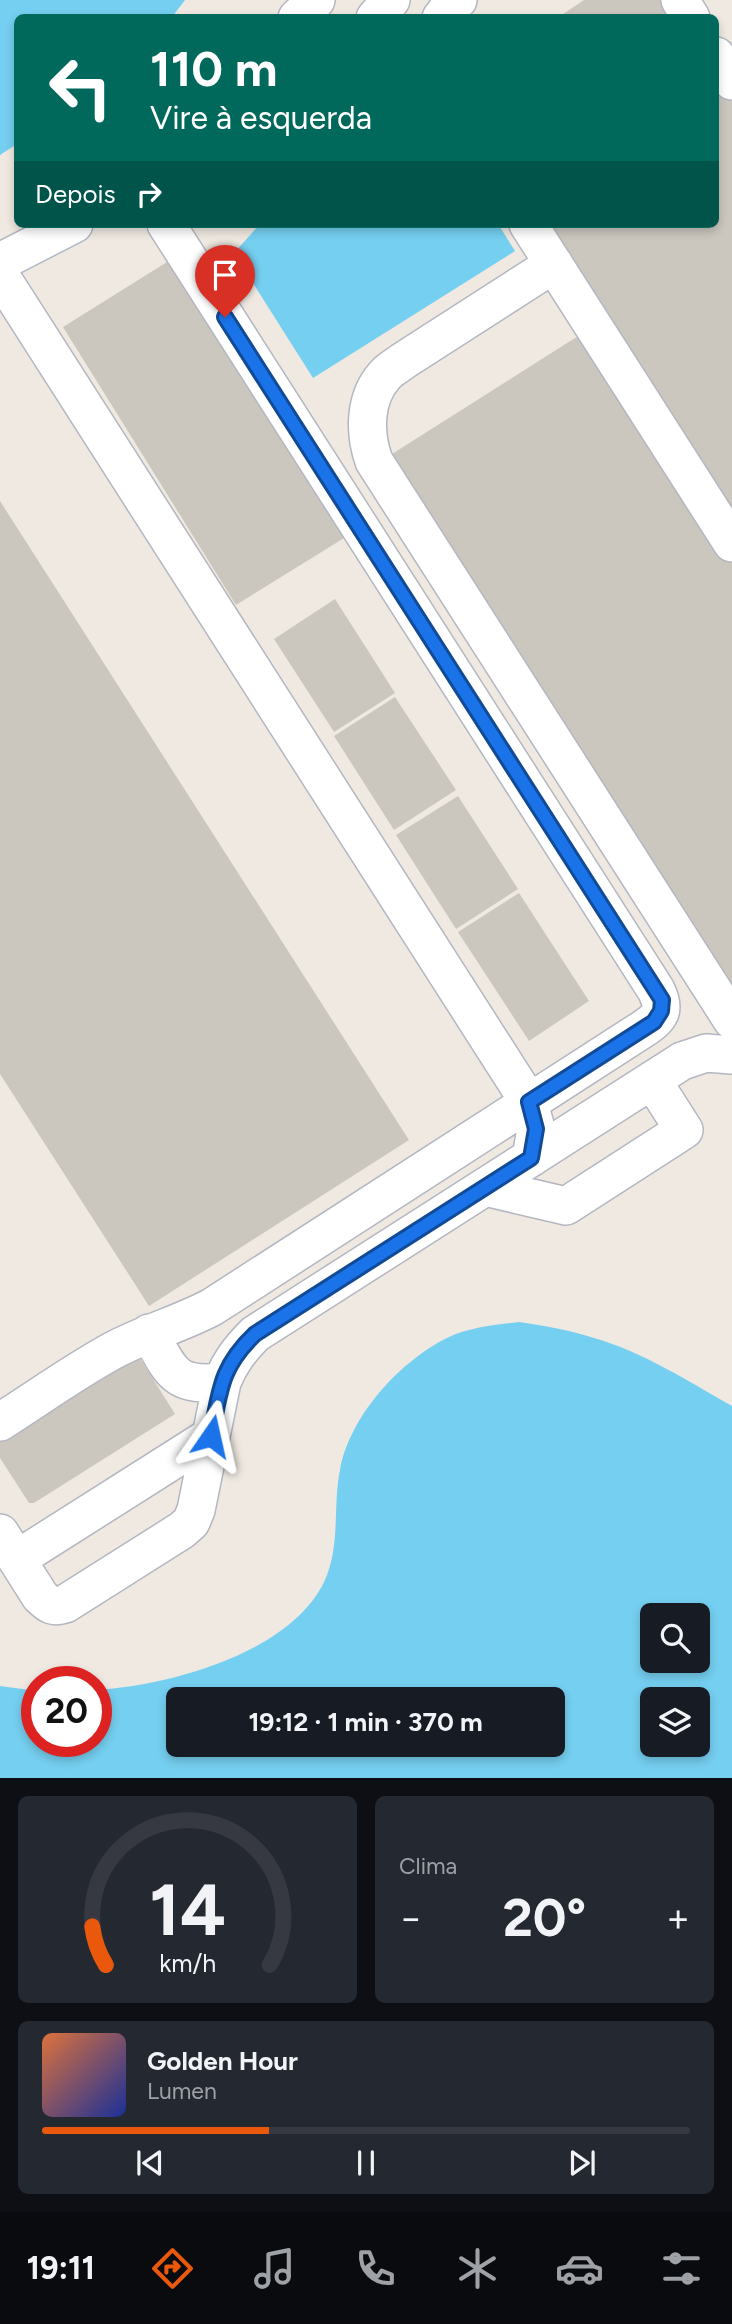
<!DOCTYPE html>
<html lang="pt">
<head>
<meta charset="utf-8">
<style>
  body { margin:0; font-family:Figtree,sans-serif; background:#242831; color:#f1f3f6; height:100vh; display:flex; flex-direction:column; font-size:26px; white-space:nowrap }
  * { box-sizing:border-box; margin:0 }
  p { font-size:23px; color:#9ea1a6 }
  .icon { flex:none; width:38px; height:38px; fill:none; stroke:currentColor; stroke-width:2; stroke-linecap:round; stroke-linejoin:round }
  .map { position:relative; height:1778px; overflow:hidden }
  .drawer { display:flex; flex-direction:column; gap:18px; padding:18px; background:#0d0f14; flex:1 }
  .drawer>* { flex:none }
  .banner { position:absolute; left:14px; top:14px; width:705px; height:214px; border-radius:10px; box-shadow:0 4px 10px #0003; background:#00695c; color:#fff; overflow:hidden }
  .tools { position:absolute; left:640px; top:1603px; display:grid; gap:14px }
  .tools a { display:grid; place-items:center; width:70px; height:70px; border-radius:10px; background:#171b24; box-shadow:0 4px 10px #0003; font-size:35px }
  .speed { position:absolute; left:21px; top:1666px; display:flex; gap:14px; font-size:35px; font-weight:700; text-align:center }
  .speed>* { display:grid; place-content:center; width:91px; height:91px; border-radius:50%; background:#171b24; box-shadow:0 4px 10px #0003; line-height:1 }
  .speed .limit { border:10px solid #d22; background:#fff; color:#111 }
  .pin { position:absolute; display:grid; place-items:center; width:60px; height:60px; color:#fff; margin:-72px -30px; border-radius:50% 50% 50% 0; rotate:-45deg; box-shadow:0 0 7px #0007 }
  .pin .icon { rotate:45deg }
  .me { position:absolute; width:77px; margin:-38px; rotate:11deg; stroke-linejoin:round; filter:drop-shadow(0 0 5px #0008) }
  .turn { display:flex; align-items:center; gap:24px; height:147px; padding:0 21px; font-size:32px }
  .turn .icon { width:91px; height:91px; stroke-width:2.5 }
  .turn b { display:block; font-size:49px; line-height:60px }
  .then { display:flex; align-items:center; height:66px; padding:0 21px; background:#0003; gap:14px; font-size:26px }
  .big { font-size:52px; font-weight:700; line-height:1.1 }
  .drawer .card { flex:1; display:flex; flex-direction:column; justify-content:center; gap:10px; min-width:0; padding:0 24px; border-radius:10px; background:#242831 }
  .drawer .dial { align-items:center; gap:0 }
  .dial svg { height:182px; overflow:visible; fill:none; stroke:#363941; stroke-width:7; stroke-linecap:round; text-anchor:middle }
  .dial text { fill:#f1f3f6; stroke:none }
  .song { display:flex; align-items:center; gap:21px }
  .cover { width:84px; height:84px; border-radius:10px; background:linear-gradient(135deg,hsl(20 70% 55%),hsl(230 70% 35%)) }
  .played { height:7px; border-radius:4px; background:linear-gradient(90deg,#ea580c 35%,#363941 35%) }
  .keys { display:flex; justify-content:space-around; direction:ltr }
  .heat { display:flex; justify-content:space-between; align-items:center; font-size:38px; direction:ltr }
  .drawer .tiles { flex:1; display:grid; gap:18px; grid-template-columns:1fr 1fr }
  .card:last-child { grid-column:span 2 }
  .trip { position:absolute; left:166px; top:1687px; width:399px; height:70px; border-radius:10px; background:#171b24; box-shadow:0 4px 10px #0003; font-weight:700; line-height:70px; text-align:center }
  .tabs { display:flex; height:112px; justify-content:space-around; align-items:center; background:#090b0e; color:#9ea1a6 }
  .tabs .icon { width:49px; height:49px }
  .tabs .on { color:#ea580c }
  .tabs b { font-size:32px; color:#f1f3f6 }
  .map>svg:first-child { display:block }
  .water { fill:#75cff0; fill-rule:evenodd }
  .building { fill:#cbc7bf }
  .lines { fill:none; stroke-linecap:round; stroke-linejoin:round }
  .minor-casing { stroke:#b4b7c1; stroke-width:40 }
  .minor { stroke:#fff; stroke-width:37 }
  .route-casing { stroke:#114b97; stroke-width:18 }
  .route { stroke:#1a73e8; stroke-width:12 }
</style>
</head>
<body>
<div class="map">
<svg width="732" height="1778" viewBox="0 0 732 1778">
  <rect width="100%" height="100%" fill="#efe9e1"/>
  <!-- water -->
  <path class="water" d="M0 0H185L172 17 18 18 17 144 0 155Z
    M260 224H498L515 251 313 378 234 253Z
    M519 1322C545 1326 570 1330 594 1338 643 1352 688 1381 732 1406V1778H0V1686L37 1691V1741H96V1690C170 1686 298 1651 327 1575 340 1541 333 1504 340 1470 350 1416 399 1362 447 1338 470 1327 495 1325 519 1322ZM653 1615H698V1661H653ZM178 1699H553V1745H178ZM653 1699H698V1745H653Z"/>
  <!-- building -->
  <path class="building" d="M584 0H668L679 18H557Z
    M716 75 732 101V523L543 224H716Z
    M175 257 349 535 236 605 63 327Z
    M586 331 732 562V991L392 454Z
    M0 501 409 1140 149 1306 0 1074Z
    M335 599 395 693 334 732 274 639Z
    M395 697 456 790 394 830 334 736Z
    M458 796 518 889 456 929 396 835Z
    M519 893 589 1001 529 1041 458 932Z
    M131 1344 175 1414 34 1503H29L0 1458V1427Z"/>
  <g class="lines">
    <!-- minor casing -->
    <g class="minor-casing">
      <path id="minor" d="M680 0 691 18
        M297 18 316 0
        M375 18 391 0
        M441 18 450 6 458 0
        M716 56 732 81
        M528 224 732 543
        M0 262 74 224
        M554 264 403 361C398 365 390 369 385 375 364 398 364 433 374 461L732 1020
        M0 275 529 1102 536 1129 531 1158
        M485 1187 566 1206 684 1130 652 1080
        M149 1333C172 1372 173 1387 222 1382
        M0 1422C38 1398 75 1371 114 1350 146 1333 180 1324 212 1307L643 1029C661 1017 666 1010 656 990L166 224
        M0 1533 40 1596C49 1605 53 1608 65 1604L182 1530 191 1522 196 1510 222 1382C230 1362 240 1349 255 1334L682 1061 706 1053 732 1055
        M17 1559 211 1436"/>
    </g>
    <!-- minor -->
    <use href="#minor" class="minor"/>
  </g>
  <g class="lines">
    <!-- route casing -->
    <g class="route-casing">
      <path id="route" d="M211 1436C220 1391 220 1367 255 1334L531 1158 536 1129 529 1102 654 1022 661 1011 662 1000 225 317"/>
    </g>
    <!-- route -->
    <use href="#route" class="route"/>
  </g>
</svg>
<div class="tools">
<a><svg class="icon" aria-label="search" viewBox="0 0 24 24"><circle cx="10" cy="10" r="6"/><path d="M15 15l6 6"/></svg></a>
<a><svg class="icon" aria-label="layers" viewBox="0 0 24 24"><path d="M12 4l9 5-9 5-9-5zM3 14l9 5 9-5"/></svg></a>
</div>
<div class="speed"><div class="limit">20</div></div>
<div class="pin" style="left:225px;top:317px;background:#d93025"><svg class="icon" aria-label="arrive" viewBox="0 0 24 24"><path d="M6 21V4h12l-3 4 3 4H6"/></svg></div>
<svg class="me" style="left:211px;top:1436px" viewBox="-20 -20 40 40"><path d="M0-17L14 15 0 8-14 15z" fill="#1a73e8" stroke="#fff" stroke-width="4"/></svg>
<div class="trip">19:12 · 1 min · 370 m</div>
<div class="banner">
<div class="turn"><svg class="icon" aria-label="left" viewBox="0 0 24 24"><path d="M17 20v-9H6M10 6l-5 5 5 5"/></svg><div><b>110 m</b>Vire à esquerda</div></div>
<div class="then">Depois<svg class="icon" aria-label="right" viewBox="0 0 24 24"><path d="M7 20v-9h11M14 6l5 5-5 5"/></svg></div>
</div>
</div>
<section class="drawer">
<div class="tiles">
<div class="card dial"><svg viewBox="0 0 100 80">
<path d="M14 69A42 42 0 1 1 86 69"/>
<path d="M14 69A42 42 0 0 1 8 52" stroke="#ea580c"/>
<text x="50" y="56" font-size="32" font-weight="700">14</text>
<text x="50" y="72" font-size="11">km/h</text>
</svg></div>
<div class="card"><p>Clima</p>
<div class="heat"><a>−</a><b class="big">20°</b><a>+</a></div>
</div>
<div class="card">
<div class="song"><i class="cover"></i><div><b>Golden Hour</b><p>Lumen</p></div></div>
<div class="played"></div>
<div class="keys"><svg class="icon" aria-label="previous" viewBox="0 0 24 24"><path d="M18 5L8 12l10 7zM5 5v14"/></svg><svg class="icon" aria-label="pause" viewBox="0 0 24 24"><path d="M8 5v14M16 5v14"/></svg><svg class="icon" aria-label="next" viewBox="0 0 24 24"><path d="M6 5l10 7-10 7zM19 5v14"/></svg></div>
</div>
</div>
</section>
<nav class="tabs">
<b>19:11</b>
<svg class="icon on" aria-label="directions" viewBox="0 0 24 24"><path d="M12 3l9 9-9 9-9-9zM9 14v-3h6M13 9l2 2-2 2"/></svg>
<svg class="icon" aria-label="music" viewBox="0 0 24 24"><path d="M9 18V5l10-2v13"/><circle cx="6" cy="18" r="3"/><circle cx="16" cy="16" r="3"/></svg>
<svg class="icon" aria-label="phone" viewBox="0 0 24 24"><path d="M5 4h4l2 5-3 2q2 4 5 5l2-3 5 2v4C11 20 4 13 5 4z"/></svg>
<svg class="icon" aria-label="climate" viewBox="0 0 24 24"><path d="M12 3v18M4 7l16 10M4 17L20 7"/></svg>
<svg class="icon" aria-label="car" viewBox="0 0 24 24"><path d="M5 17H2v-5l4-1 3-4h7l3 4 3 1v5h-3M9 17h6M6 11h13"/><circle cx="7" cy="17" r="2"/><circle cx="17" cy="17" r="2"/></svg>
<svg class="icon" aria-label="filters" viewBox="0 0 24 24"><path d="M4 7h16M4 17h16"/><circle cx="9" cy="7" r="2"/><circle cx="15" cy="17" r="2"/></svg>
</nav>
</body>
</html>
